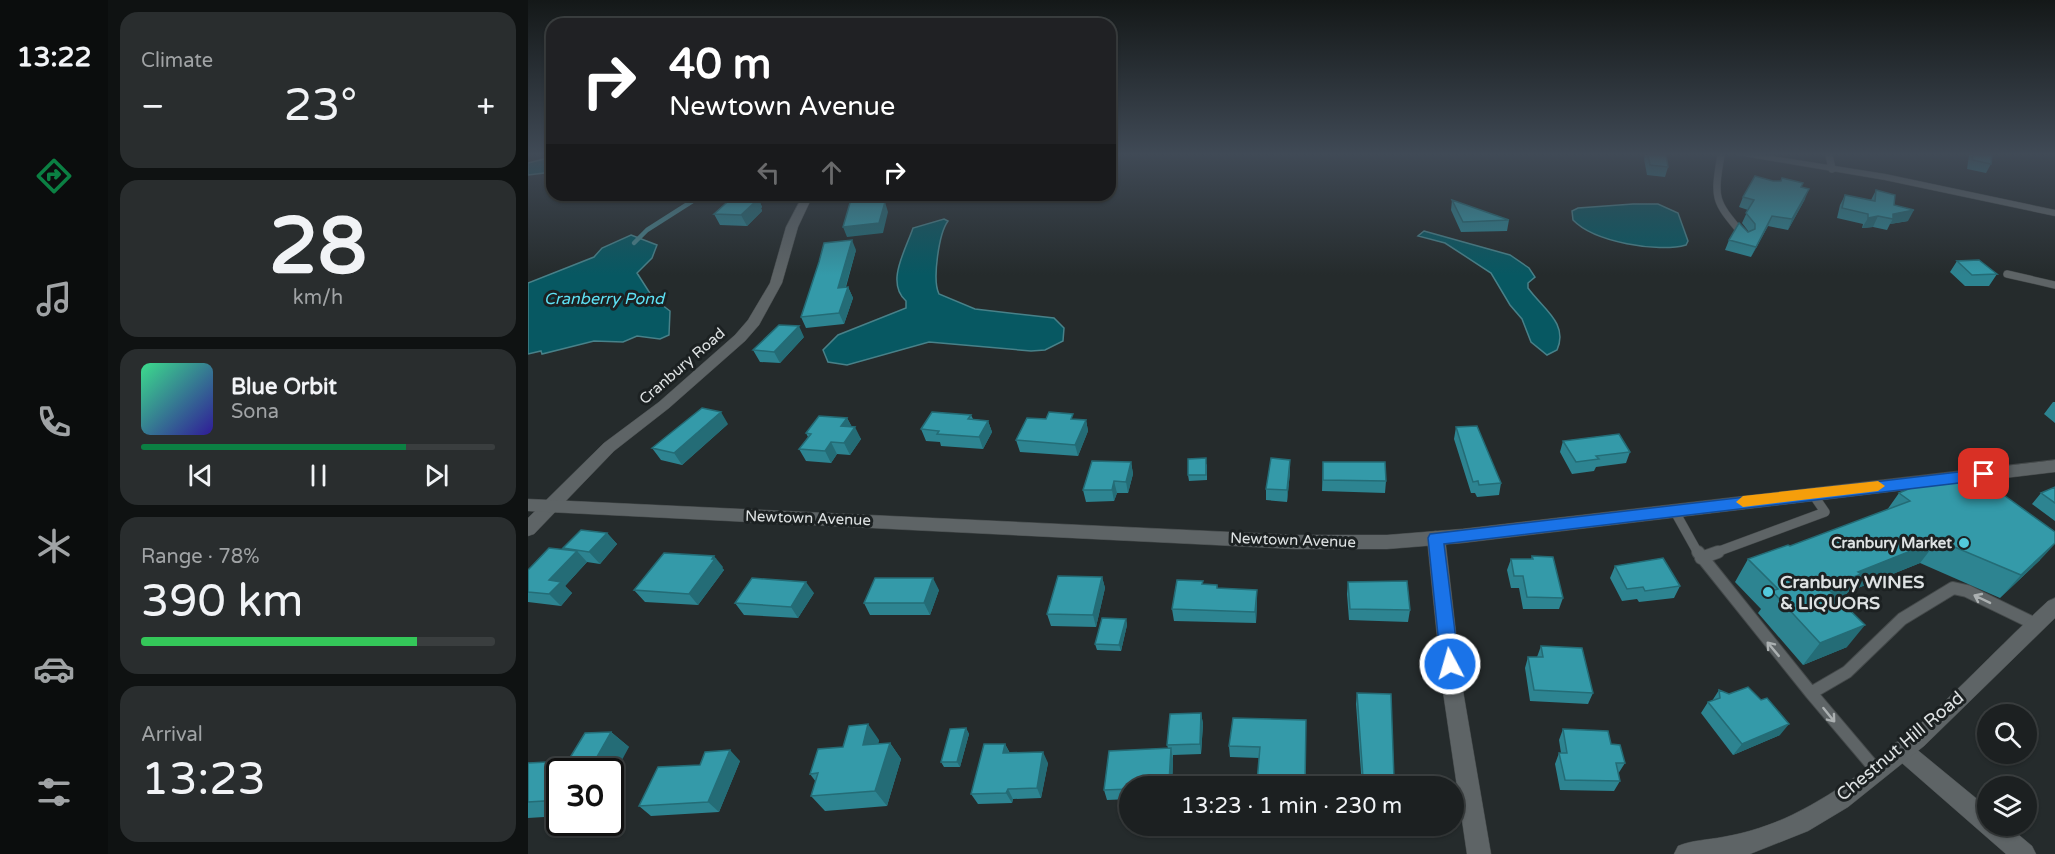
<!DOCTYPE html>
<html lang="en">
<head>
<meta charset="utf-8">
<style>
  body { margin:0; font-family:"Varela Round",sans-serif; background:#292d2e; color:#f1f3f6; height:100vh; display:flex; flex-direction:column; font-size:22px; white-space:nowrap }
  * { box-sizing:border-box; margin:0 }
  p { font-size:20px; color:#a0a3a5 }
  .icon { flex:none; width:33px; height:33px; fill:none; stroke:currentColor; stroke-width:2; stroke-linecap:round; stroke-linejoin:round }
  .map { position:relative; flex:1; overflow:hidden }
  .side { display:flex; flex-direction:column; gap:12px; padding:12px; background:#0f1212; width:420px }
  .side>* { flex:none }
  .guide { position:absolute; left:18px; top:18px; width:570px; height:183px; border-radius:18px; box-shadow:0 2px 4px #0004,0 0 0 2px #3a3e3f; background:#202124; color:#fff; overflow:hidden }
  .controls { position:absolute; left:1449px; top:704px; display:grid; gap:12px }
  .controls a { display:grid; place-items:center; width:60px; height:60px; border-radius:50%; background:#1c2021; box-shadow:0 2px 4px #0004,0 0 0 2px #3a3e3f; font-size:30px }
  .speed { position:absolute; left:18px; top:758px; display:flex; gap:12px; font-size:30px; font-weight:700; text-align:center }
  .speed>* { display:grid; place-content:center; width:78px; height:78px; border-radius:50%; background:#1c2021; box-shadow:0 2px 4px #0004,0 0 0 2px #3a3e3f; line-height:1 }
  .speed .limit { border:3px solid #111; border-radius:9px; background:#fff; color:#111 }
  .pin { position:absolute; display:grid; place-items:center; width:51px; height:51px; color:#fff; margin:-26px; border-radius:12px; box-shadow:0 3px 9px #0006 }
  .me { position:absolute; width:66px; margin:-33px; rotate:354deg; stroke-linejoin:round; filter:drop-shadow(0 0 4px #0008) }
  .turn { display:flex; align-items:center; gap:21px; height:126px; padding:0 24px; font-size:27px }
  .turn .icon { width:78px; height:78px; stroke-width:2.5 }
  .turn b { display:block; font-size:42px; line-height:51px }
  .lanes { display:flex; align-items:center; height:57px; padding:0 24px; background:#0003; justify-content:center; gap:30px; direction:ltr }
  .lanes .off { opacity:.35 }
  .big { font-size:45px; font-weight:600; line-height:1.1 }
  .side .tile { flex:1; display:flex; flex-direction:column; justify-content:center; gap:9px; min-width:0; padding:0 21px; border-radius:18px; background:#292d2e }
  .side .dial { align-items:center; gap:0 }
  .dial b { font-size:78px; line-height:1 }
  .song { display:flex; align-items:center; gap:18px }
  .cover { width:72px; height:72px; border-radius:9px; background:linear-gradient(135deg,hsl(150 70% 55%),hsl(250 70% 35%)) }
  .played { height:6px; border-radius:3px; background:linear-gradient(90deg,#0b8043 75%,#3a3e3f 75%) }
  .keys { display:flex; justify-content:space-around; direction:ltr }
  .heat { display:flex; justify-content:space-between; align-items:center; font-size:33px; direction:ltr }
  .charge { height:9px; border-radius:4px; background:linear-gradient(90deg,#34c759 78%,#3a3e3f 0) }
  .trip { position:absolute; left:591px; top:776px; width:345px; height:60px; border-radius:30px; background:#1c2021; box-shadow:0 2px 4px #0004,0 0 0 2px #3a3e3f; font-weight:600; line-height:60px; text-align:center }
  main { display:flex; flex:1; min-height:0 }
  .tab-bar { display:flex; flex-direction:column; width:108px; justify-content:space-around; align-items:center; background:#0b0d0d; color:#a0a3a5 }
  .tab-bar .icon { width:42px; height:42px }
  .tab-bar .on { color:#0b8043 }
  .tab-bar b { font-size:27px; color:#f1f3f6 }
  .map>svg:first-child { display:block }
  .water { fill:#075862; stroke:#488189; stroke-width:1.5 }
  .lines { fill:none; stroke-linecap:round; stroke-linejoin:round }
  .stream { stroke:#488189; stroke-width:4.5 }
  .lane-far2-casing { stroke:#44494a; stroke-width:8 }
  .lane-far1-casing { stroke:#44494a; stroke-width:10 }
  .lane-casing { stroke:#44494a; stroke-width:14 }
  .street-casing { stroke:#44494a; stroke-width:1 }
  .secondary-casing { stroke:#44494a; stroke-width:1 }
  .lane-far2 { stroke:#5e6466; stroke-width:7 }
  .lane-far1 { stroke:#5e6466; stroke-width:9 }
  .lane { stroke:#5e6466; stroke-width:12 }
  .street { fill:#5e6466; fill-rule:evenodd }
  .secondary { fill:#5e6466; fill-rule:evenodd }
  .wall { fill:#2d8491 }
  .shaded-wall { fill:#246c76 }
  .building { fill:#349aa9; stroke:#246c76; stroke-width:1.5 }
  .oneway { stroke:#abb0b1 }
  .route { fill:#1a73e8; stroke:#114b97; stroke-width:1.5 }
  .slow { fill:#f59e0b }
  .poi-dot { fill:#53cadc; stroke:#1c2122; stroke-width:2 }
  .labels { text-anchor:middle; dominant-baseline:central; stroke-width:6; stroke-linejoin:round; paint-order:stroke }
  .street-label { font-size:15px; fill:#dee2e3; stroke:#1c2122 }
  .poi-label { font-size:15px; font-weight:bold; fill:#dee2e3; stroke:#1c2122; text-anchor:end }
  .water-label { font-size:16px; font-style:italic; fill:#5ee3f6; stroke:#1c2122 }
  .near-poi-label { font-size:18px; font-weight:bold; fill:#dee2e3; stroke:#1c2122; text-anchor:start }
  .near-street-label { font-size:18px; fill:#dee2e3; stroke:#1c2122 }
</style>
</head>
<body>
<main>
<nav class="tab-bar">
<b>13:22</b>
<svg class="icon on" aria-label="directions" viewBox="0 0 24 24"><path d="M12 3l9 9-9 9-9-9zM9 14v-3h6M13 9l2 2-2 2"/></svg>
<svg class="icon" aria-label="music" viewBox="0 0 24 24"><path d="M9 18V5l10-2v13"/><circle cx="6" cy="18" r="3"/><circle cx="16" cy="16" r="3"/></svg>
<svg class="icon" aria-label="phone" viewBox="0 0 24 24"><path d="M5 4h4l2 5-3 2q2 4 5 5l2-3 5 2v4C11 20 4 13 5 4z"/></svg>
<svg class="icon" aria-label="climate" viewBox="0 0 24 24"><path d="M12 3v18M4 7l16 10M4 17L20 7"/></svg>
<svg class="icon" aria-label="car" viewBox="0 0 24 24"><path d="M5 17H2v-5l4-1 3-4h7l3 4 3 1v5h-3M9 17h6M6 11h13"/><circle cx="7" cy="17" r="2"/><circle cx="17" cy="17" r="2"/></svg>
<svg class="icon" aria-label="filters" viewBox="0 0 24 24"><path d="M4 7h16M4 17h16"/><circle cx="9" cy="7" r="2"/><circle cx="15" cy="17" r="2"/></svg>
</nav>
<section class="side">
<div class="tile"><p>Climate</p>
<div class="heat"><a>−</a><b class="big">23°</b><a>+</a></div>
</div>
<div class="tile dial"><b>28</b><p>km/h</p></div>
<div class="tile">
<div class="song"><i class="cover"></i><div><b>Blue Orbit</b><p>Sona</p></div></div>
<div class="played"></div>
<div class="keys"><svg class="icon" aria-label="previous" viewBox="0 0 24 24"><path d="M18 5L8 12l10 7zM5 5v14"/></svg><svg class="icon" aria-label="pause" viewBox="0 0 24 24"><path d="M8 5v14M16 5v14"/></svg><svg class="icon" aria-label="next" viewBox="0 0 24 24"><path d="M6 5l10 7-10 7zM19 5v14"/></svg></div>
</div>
<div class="tile"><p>Range · 78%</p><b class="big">390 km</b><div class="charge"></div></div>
<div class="tile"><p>Arrival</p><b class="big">13:23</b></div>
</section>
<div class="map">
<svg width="1527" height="854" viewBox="0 0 1527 854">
  <rect width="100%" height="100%" fill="#252b2c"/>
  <!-- water -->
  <path class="water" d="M24 157V172L0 175V163Z
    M1105 204H1130L1150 213 1160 241 1158 245C1130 253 1066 242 1045 220L1044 211 1050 208Z
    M416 219 420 221C411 233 404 280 411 294L447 309 526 318 536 328 535 341 517 350 503 351 401 342 319 365 300 362 295 350 310 335 378 308V301C357 283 378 249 385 228Z
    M896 231 982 255 1001 268 1007 277 1000 283V288C1014 308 1041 323 1029 350L1019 355 1003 342 994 319 982 305 963 273 917 243 890 236Z
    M103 235 129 245 124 258 109 273 125 298 142 311 141 335 132 339 109 336 95 342 66 341 14 354 13 351 0 354V283L66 257 74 248Z"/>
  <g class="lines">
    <!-- stream -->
    <path class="stream" d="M106 243 119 230 174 195"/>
    <!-- lane-far2 casing -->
    <g class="lane-far2-casing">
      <path id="lane-far2" d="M1193 155C1185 201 1187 201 1216 236
        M1301 155 1304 169
        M1479 274 1527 285"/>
    </g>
    <!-- lane-far1 casing -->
    <g class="lane-far1-casing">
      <path id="lane-far1" d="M1146 510 1170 553
        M1186 553 1297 512 1284 493"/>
    </g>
    <!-- lane casing -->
    <g class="lane-casing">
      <path id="lane" d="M1170 552 1283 693
        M1173 558 1190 552
        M1349 771 1283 693 1319 672 1374 619 1425 588 1439 591 1507 624"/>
    </g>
    <!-- street casing -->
    <g class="street-casing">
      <path id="street" d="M275 195H285L270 227 254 283 231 325 217 341 141 408 86 451 6 534 0 536V518L76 443 131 402 207 335 220 320 242 283 258 227Z
        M908 531 914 533 917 538 934 685 963 854H939L914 685 899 538 902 533Z
        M1374 740 1381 743 1460 808V825H1479L1504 846 1508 854H1478L1367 757 1363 750 1367 743Z"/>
    </g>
    <!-- secondary casing -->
    <g class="secondary-casing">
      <path id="secondary" d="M1210 155H1237L1357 174 1527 210V216L1357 180Z
        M1527 460V472L934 543 859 549H767L0 511V499L767 535H859L934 529Z
        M1527 598V618L1396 746 1320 807 1280 831 1222 854H1146L1150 846C1164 840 1180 840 1195 837 1219 833 1243 825 1264 815 1364 766 1440 675 1520 601Z"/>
    </g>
    <!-- lane-far2 -->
    <use href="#lane-far2" class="lane-far2"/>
    <!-- lane-far1 -->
    <use href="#lane-far1" class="lane-far1"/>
    <!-- lane -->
    <use href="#lane" class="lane"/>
    <!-- street -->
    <use href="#street" class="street"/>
    <!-- secondary -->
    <use href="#secondary" class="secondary"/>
  </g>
  <!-- wall -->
  <path class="wall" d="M1117 155H1138L1140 167 1137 177 1119 175 1116 159Z
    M1441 155H1464L1463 164 1458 173 1439 169Z
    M1274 187 1277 199 1260 230 1240 226 1223 257 1197 250 1201 240 1221 232 1214 223 1220 210 1211 207 1215 197Z
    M1348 190 1366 205 1380 221 1362 224 1359 230 1345 227 1334 228 1335 224 1309 218 1312 205 1317 195 1343 200Z
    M229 196 234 207 233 208 234 211 219 226 192 225 186 214Z
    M924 200 981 220 979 231 933 232 923 210Z
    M328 250 318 287H320L325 298 316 324 278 328 273 317Z
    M1429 261 1469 274 1461 286H1437L1422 272Z
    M276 337 252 363 232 362 225 350Z
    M1525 402H1527V423L1516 414Z
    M443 415 445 419 460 421 464 432 455 449 413 446 412 442 398 441 393 429Z
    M319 418 324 427 333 439 322 455 309 454 303 463 278 461 271 449 280 437 278 433Z
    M518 419 558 420 560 431 550 456 492 452 488 440Z
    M200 424 154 465 133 460 124 448Z
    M928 427 973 483 971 495 949 497 947 493H943L926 439Z
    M1035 441 1102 452 1098 463 1068 467 1066 471 1044 474 1032 452Z
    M603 462 605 474 600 493H589L586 501 558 502 555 490Z
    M795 462 858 481 857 493 794 491Z
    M679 464V480L661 481 660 475Z
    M762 472 759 502 738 500V489Z
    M1527 487V521L1504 504 1513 493Z
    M1371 493 1512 560 1472 598 1392 563 1320 592 1316 597 1310 599 1319 647 1275 665 1230 613 1233 609 1207 582 1220 559 1262 546 1359 510Z
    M79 533 89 544 72 564 59 562 37 586 44 593 33 606 0 602V570Z
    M1004 556 1035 598 1031 609H995L991 588H983L979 570 983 559H1003Z
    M1087 566 1152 586 1146 598 1111 602 1109 599 1094 601 1082 578Z
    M195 567 194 568 196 570 170 605 117 602 106 590Z
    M574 577 577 588 568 627 523 626 519 614Z
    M675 581V584L689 585 690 588 729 601 728 623 646 621 644 609Z
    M820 582 882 610 880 622 821 620 819 594Z
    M411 590 402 615H342L336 603Z
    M286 593 270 618 216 615 207 603Z
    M598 619 599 625 593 651 569 650 567 644Z
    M1013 646 1065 693 1060 704 1002 701 997 668 1000 657H1009Z
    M1191 690 1252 735 1205 755 1173 713 1180 702 1184 701Z
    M829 693 866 779 865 786H834L828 704Z
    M673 713 675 724 673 754 645 755V759L644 786H602V799L579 800 576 790 640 748 639 745Z
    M778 720 777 786H729L731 758 702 757 701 746Z
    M438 728 441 734 432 767H416L413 762Z
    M1035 729 1083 744 1097 763 1090 774 1092 781 1086 791 1032 790 1027 764 1031 753H1033L1031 740Z
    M83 732 101 747 32 771V816L0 818V763L40 761Z
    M351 740 350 744 362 743 373 759 359 806 297 811 283 796 288 782 282 774 315 747Z
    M477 744 482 753 520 763 513 798 485 799 484 803 450 804 443 794Z
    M212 761 191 812 123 816 111 806 172 765Z"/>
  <!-- shaded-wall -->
  <path class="shaded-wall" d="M1281 189 1277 199 1260 230 1264 219Z
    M229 196 234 207 233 208 234 211 219 226 213 215Z
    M357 202 360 212 355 233 319 237 315 227Z
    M1386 210 1380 221 1362 224 1365 219V214Z
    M1244 216 1240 226 1223 257 1228 247Z
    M1350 216 1345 227 1334 228 1340 218Z
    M324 240 328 250 314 299 310 288Z
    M320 287 325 298 316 324 311 313Z
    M271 326 276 337 252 363 246 352Z
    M193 412 200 424 154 465 146 453Z
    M319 418 325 429 313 426Z
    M558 420 560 431 550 456 547 445Z
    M460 421 464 432 455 449 451 437Z
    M327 427 333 439 322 455 316 443Z
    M303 442 309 454 303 463 297 451Z
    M762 460V472L759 502V490Z
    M603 462 605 474 600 493 598 482Z
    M586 481 589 493 586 501 584 490Z
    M79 533 89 544 72 564 61 552Z
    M1410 540 1392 563 1320 592 1316 597 1283 610 1299 588 1330 572Z
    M1527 544 1512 560 1472 598 1493 575Z
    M49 551 59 562 37 586 44 593 33 606 21 594V580Z
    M186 556 195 567 194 568 196 570 170 605 161 594Z
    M574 577 577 588 568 627 565 615Z
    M405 578 411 590 402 615 396 603Z
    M278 582 286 593 270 618 263 607Z
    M729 590V601L728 623 727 612Z
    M598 619 599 625 593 651 591 645Z
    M1337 625 1319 647 1275 665 1292 643Z
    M673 713 675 724 673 754 672 744Z
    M340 724 351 740 346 761 335 745Z
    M1261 724 1252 735 1205 755 1214 744Z
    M438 728 441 734 432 767 429 762Z
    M83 732 101 747 82 782V771H61Z
    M362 743 373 759 359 806 347 791Z
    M477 744 482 754 475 753Z
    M643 748 645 759 644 786H642L641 783Z
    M202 750 212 761 191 812 180 802Z
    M515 752 520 763 513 798 509 788Z
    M480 789 485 799 484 803 478 793Z"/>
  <!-- building -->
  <path class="building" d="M1120 155H1138L1140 167 1122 165Z
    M1445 155H1464L1463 164 1444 160Z
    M1227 176 1245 181H1253L1254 178 1275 183 1273 187 1281 189 1264 219 1244 216 1228 247 1201 240 1211 223 1220 232 1227 229V224L1218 213 1226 200 1215 197Z
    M1348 190 1367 195 1366 205 1386 210 1365 214V219L1350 216 1340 218V214L1314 208 1317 195 1347 201Z
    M206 196H229L225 200H229L213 215 186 214Z
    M324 196 357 202 351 223 315 227Z
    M924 200 981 220 935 222Z
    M324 240 310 288 320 287 311 313 273 317 291 262 296 243Z
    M1451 260 1469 274 1444 275 1429 261Z
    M251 325 271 326 246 352 225 350Z
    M174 408 193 412 146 453 124 448Z
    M404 412 443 415 440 419 460 421 451 437 409 434 411 431 393 429Z
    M521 412 545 414 543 419 558 420 547 445 488 440 499 418 518 419Z
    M291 416 319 418 313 426 327 427 316 443 303 442 297 451 271 449 283 434 278 433Z
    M949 426 973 483 951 485 950 481 945 482 928 427Z
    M1091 434 1102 452 1068 456 1071 459 1048 462 1035 441Z
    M678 458V475H660V459Z
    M743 458 762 460 759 490 738 489Z
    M564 461 603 462 598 482 586 481 584 490H555Z
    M795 462H857L858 481 795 480Z
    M1455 480 1527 532V543L1493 575 1410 540 1330 572 1333 574 1299 588 1337 625 1292 643 1244 591 1250 589 1220 559 1260 545 1262 546 1382 501 1371 493 1385 487Z
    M1527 487V503L1513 493Z
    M53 530 79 533 61 552 35 548Z
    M21 548 49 551 21 580 33 582 21 594 0 592V570Z
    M136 553 186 556 184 559H187L161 594 106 590Z
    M1004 556 1025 557 1035 598 999 597 995 576H986L983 559H1005Z
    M1135 558 1152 586 1117 591 1115 587 1099 589 1087 566Z
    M530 576 574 577 565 615 519 614Z
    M224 578 278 582 263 607 207 603Z
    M347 578H405L396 603H336Z
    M649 580 675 581 674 584 689 585V588L729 590 727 612 644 609Z
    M879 581 882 610 822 609 820 582Z
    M574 618 598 619 591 645 567 644Z
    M1013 646 1054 648 1065 693 1006 690 1000 657H1015Z
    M1220 687 1233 700 1239 698 1261 724 1214 744 1180 702 1192 698 1191 690 1201 694Z
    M829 693 863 694 866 779 835 778Z
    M673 713 672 744 639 745 642 714Z
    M705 718 778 720 777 785 729 782 732 747 701 746Z
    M340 724 335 745 362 743 347 791 283 796 290 773 282 774 290 749 315 747 321 726Z
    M438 728 429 762H413L422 729Z
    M1035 729 1080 731 1083 744 1092 745 1097 763H1088L1092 781 1037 780 1031 753H1039Z
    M83 732 61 771H32V800L0 802V763L40 761 57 733Z
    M456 744H477L475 753 515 752 509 788 480 789 478 793 443 794Z
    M643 748 641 783 612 784 611 786H602V789L576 790 581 751Z
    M202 750 180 802 111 806 130 767 172 765 177 752Z"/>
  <!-- one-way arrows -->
  <defs><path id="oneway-shaft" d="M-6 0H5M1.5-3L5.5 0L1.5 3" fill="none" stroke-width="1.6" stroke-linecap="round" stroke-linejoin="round" transform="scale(1.5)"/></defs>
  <g class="oneway">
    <use href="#oneway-shaft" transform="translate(1454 599) rotate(-154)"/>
    <use href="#oneway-shaft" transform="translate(1245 649) rotate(-130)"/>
    <use href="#oneway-shaft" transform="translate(1301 715) rotate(51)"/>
  </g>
  <!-- sky -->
  <linearGradient id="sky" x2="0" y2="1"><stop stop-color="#141818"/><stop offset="0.56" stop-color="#404a56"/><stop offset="1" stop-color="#404a56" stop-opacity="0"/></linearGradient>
  <rect width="1527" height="275" fill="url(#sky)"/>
  <!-- route -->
  <path class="route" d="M1456 469 1463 474 1456 480 916 544 931 664 928 669 922 672 916 669 913 664 900 538 902 534Z"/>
  <!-- slow -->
  <path class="slow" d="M1350 481 1357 486 1350 491 1215 507 1208 502 1215 496Z"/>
  <!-- markers -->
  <g class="poi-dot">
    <circle cx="1436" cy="543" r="6"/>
    <circle cx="1240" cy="592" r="6"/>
  </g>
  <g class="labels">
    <!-- street labels -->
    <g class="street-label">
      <text transform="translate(154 366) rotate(-41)">Cranbury Road</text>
      <text transform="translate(280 518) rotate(2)">Newtown Avenue</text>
      <text transform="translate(765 540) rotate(2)">Newtown Avenue</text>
    </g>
    <!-- poi labels -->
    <g class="poi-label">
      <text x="1424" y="543">Cranbury Market</text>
    </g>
    <!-- water labels -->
    <g class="water-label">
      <text x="76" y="299">Cranberry Pond</text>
    </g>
    <!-- near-poi labels -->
    <g class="near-poi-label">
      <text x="1252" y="582">Cranbury WINES<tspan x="1252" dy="21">&amp; LIQUORS</tspan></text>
    </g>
    <!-- near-street labels -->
    <g class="near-street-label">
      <text transform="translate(1372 746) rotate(-40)">Chestnut Hill Road</text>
    </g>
  </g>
</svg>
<div class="controls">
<a><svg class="icon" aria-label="search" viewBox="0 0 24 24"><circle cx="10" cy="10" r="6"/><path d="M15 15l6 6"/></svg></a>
<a><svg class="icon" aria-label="layers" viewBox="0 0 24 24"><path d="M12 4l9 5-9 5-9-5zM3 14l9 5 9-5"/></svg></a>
</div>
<div class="speed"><div class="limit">30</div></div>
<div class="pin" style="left:1456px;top:474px;background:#d93025"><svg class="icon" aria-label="arrive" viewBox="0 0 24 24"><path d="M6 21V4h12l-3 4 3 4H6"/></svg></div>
<svg class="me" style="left:922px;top:664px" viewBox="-20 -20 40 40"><circle r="17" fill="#1a73e8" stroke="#fff" stroke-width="3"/><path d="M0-11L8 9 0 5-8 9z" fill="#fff"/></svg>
<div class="trip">13:23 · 1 min · 230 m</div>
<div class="guide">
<div class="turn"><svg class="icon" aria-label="right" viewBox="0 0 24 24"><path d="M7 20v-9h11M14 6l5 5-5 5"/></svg><div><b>40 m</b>Newtown Avenue</div></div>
<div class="lanes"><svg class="icon off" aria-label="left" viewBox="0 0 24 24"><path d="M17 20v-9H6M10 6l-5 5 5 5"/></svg><svg class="icon off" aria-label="ahead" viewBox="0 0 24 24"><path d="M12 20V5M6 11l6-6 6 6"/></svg><svg class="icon" aria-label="right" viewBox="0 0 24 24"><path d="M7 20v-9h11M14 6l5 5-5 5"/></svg></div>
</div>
</div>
</main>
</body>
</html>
